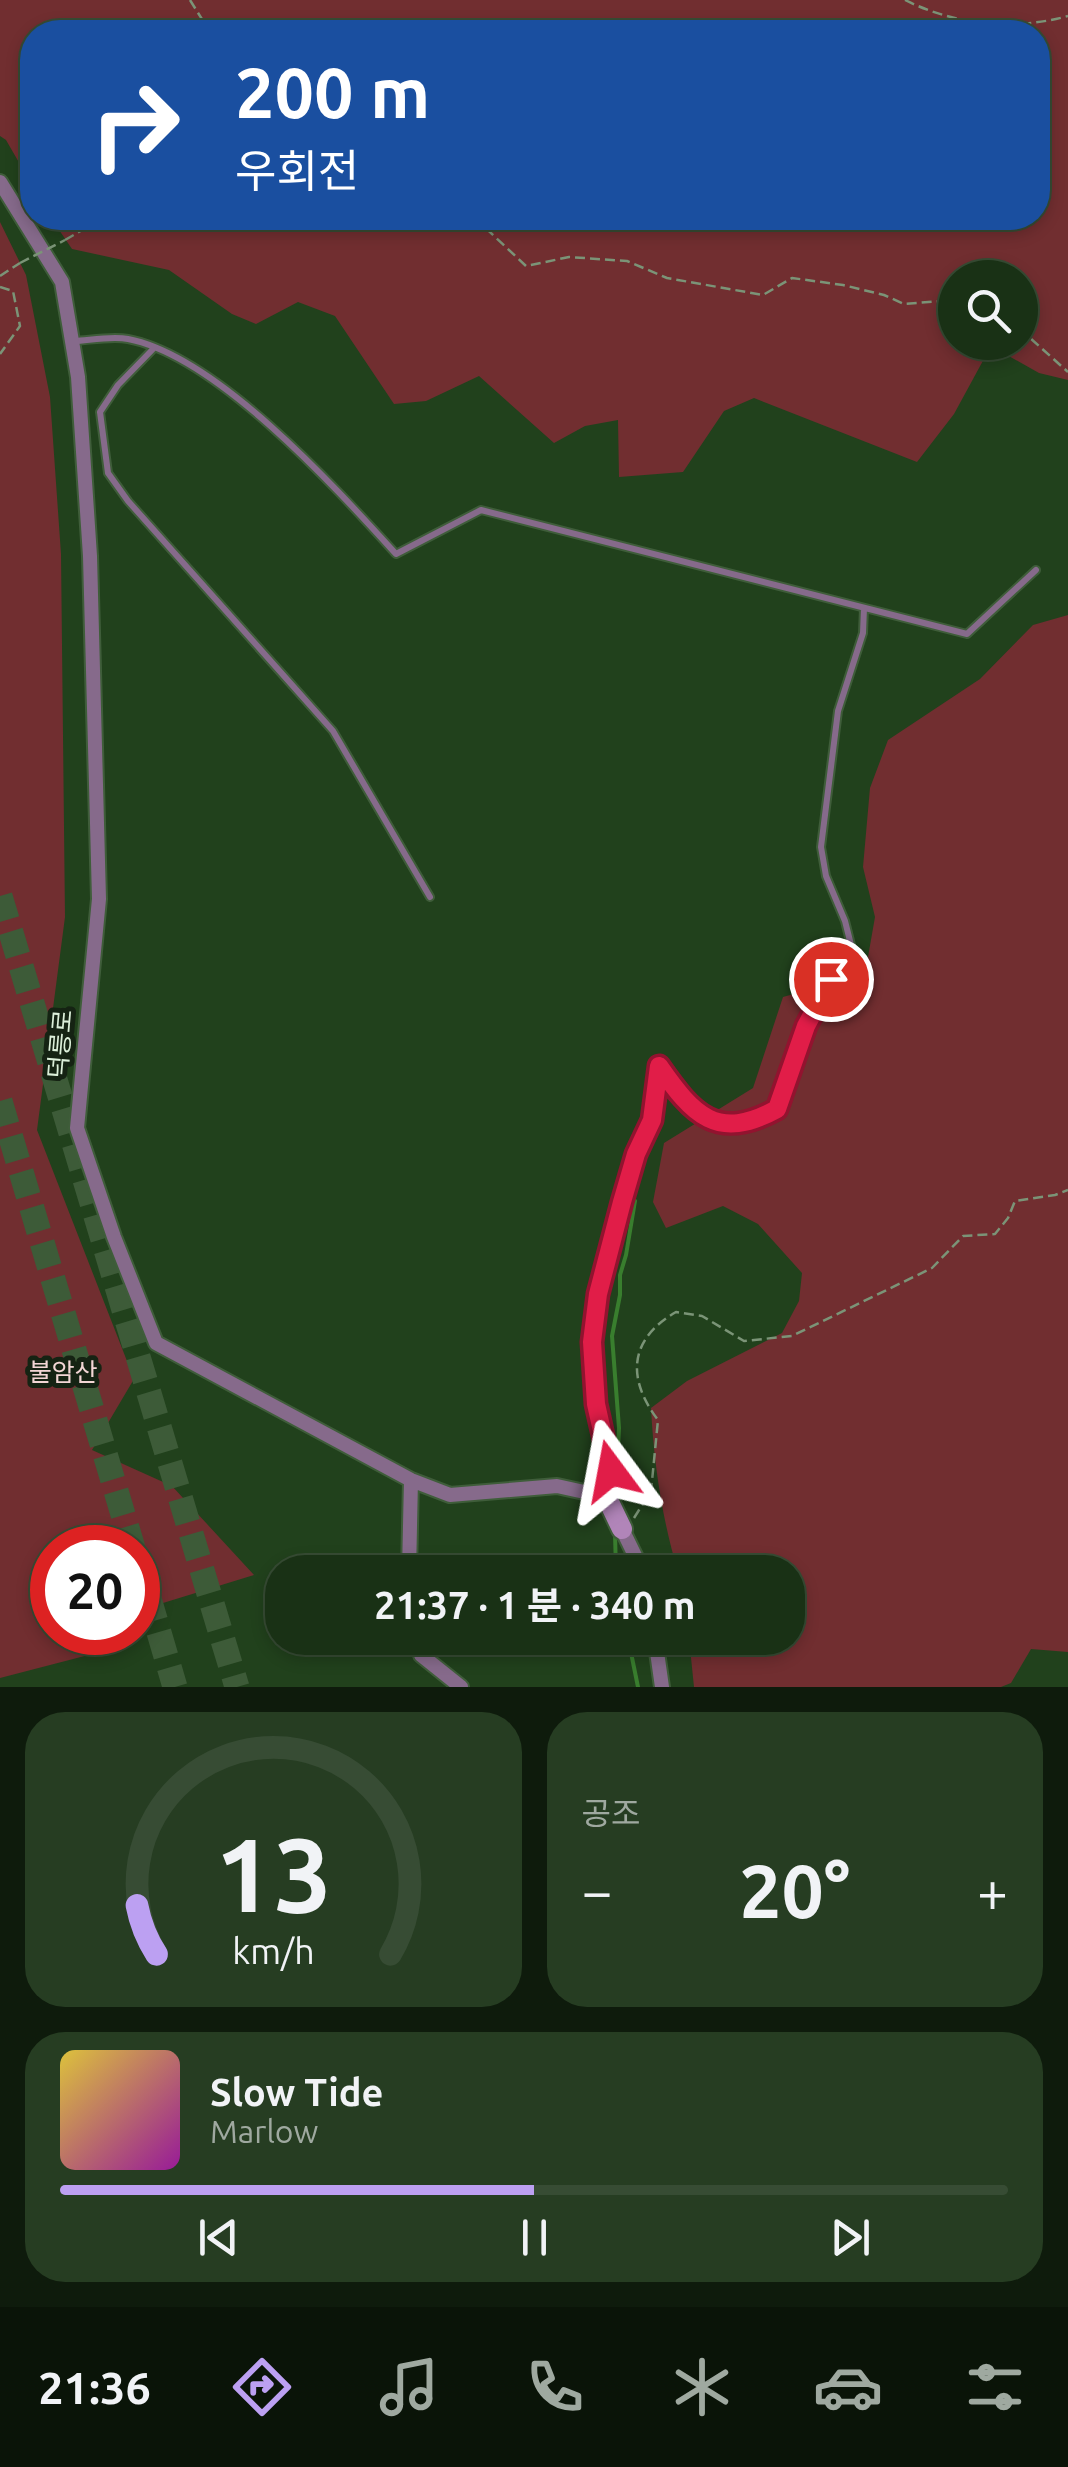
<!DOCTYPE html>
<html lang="ko">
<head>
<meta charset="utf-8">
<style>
  body { margin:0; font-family:Ubuntu,"Noto Sans KR",sans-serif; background:#263d22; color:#f1f3f6; height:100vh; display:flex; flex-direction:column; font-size:38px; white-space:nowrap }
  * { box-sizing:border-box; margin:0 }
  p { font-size:32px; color:#9fa9a0 }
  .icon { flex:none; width:55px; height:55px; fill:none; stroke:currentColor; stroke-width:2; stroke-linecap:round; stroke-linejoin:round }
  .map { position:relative; height:1687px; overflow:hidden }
  .panel { display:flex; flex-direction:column; gap:25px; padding:25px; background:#0e1b0c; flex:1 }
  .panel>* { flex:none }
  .banner { position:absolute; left:20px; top:20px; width:1030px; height:210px; border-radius:40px; box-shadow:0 5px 15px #0003,0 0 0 2px #374c34; background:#1a4fa0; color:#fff; overflow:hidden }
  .fabs { position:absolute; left:938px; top:260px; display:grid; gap:20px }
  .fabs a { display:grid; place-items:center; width:100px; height:100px; border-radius:50%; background:#193115; box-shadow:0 5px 15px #0003,0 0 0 2px #374c34; font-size:50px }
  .speed { position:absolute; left:30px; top:1525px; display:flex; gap:20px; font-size:50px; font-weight:700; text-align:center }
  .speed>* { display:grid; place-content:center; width:130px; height:130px; border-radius:50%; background:#193115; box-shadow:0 5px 15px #0003,0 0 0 2px #374c34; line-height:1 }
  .speed .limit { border:15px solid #d22; background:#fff; color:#111 }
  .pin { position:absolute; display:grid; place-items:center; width:85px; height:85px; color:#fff; margin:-42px; border:5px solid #fff; border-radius:50%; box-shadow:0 2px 10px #0007 }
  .me { position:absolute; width:110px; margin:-55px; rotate:347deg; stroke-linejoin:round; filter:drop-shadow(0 0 8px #0008) }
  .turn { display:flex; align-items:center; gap:35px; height:210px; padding:0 50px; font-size:45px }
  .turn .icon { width:130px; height:130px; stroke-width:2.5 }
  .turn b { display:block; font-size:70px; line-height:85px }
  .big { font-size:75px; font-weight:700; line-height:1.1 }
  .panel .card { flex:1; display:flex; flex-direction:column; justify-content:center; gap:15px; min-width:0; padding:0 35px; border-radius:40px; background:#263d22 }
  .panel .dial { align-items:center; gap:0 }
  .dial svg { height:260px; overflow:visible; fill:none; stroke:#374c34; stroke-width:7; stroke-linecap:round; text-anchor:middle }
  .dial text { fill:#f1f3f6; stroke:none }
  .song { display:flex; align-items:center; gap:30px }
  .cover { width:120px; height:120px; border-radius:15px; background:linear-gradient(135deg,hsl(50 70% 55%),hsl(300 70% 35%)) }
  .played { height:10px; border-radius:5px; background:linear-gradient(90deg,#bca0f2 50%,#374c34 50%) }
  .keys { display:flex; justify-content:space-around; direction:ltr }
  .heat { display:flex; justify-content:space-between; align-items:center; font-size:55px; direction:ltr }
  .panel .tiles { flex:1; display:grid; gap:25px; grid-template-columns:1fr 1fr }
  .card:last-child { grid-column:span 2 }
  .trip { position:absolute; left:265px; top:1555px; width:540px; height:100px; border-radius:40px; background:#193115; box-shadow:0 5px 15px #0003,0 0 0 2px #374c34; font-weight:700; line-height:100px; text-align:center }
  .tabs { display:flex; height:160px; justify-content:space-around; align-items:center; background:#0a1408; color:#9fa9a0 }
  .tabs .icon { width:70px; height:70px }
  .tabs .current { color:#bca0f2 }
  .tabs b { font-size:45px; color:#f1f3f6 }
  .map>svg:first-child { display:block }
  .green { fill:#712e30; fill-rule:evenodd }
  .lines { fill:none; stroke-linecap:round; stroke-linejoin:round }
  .stream { stroke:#397e2e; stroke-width:4 }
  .highway-tunnel { stroke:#3d5b38; stroke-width:25; stroke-dasharray:25 12; stroke-linecap:butt }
  .lane-casing { stroke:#3f5d3a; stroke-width:10 }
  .street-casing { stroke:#3f5d3a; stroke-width:18 }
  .secondary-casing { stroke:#3f5d3a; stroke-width:24 }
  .path { stroke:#7b9477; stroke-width:2.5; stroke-dasharray:10 5; stroke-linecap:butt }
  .lane { stroke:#866a8b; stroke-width:6 }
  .street { stroke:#866a8b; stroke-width:14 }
  .secondary { stroke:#b185b9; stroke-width:20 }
  .path-bridge { stroke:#7b9477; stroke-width:2.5; stroke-dasharray:10 5; stroke-linecap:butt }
  .route-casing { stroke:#92132f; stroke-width:25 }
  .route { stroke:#e11d48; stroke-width:18 }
  .labels { text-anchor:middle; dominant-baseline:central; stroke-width:10; stroke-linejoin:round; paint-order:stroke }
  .street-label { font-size:25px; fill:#dcefd9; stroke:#152313 }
  .park-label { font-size:25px; fill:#f3d6d5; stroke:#152313 }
</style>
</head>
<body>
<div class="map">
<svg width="1068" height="1687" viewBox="0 0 1068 1687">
  <rect width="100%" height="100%" fill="#21411c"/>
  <!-- green -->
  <path class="green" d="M0 0H1068V380L1039 373 991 346 954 414 917 462 754 398 724 411 683 472 619 477 618 420 585 426 554 443 479 376 426 401 394 404 335 316 298 302 256 324 232 314 169 270 72 249 51 218H1038V32H32V185L6 140 0 136ZM955 278H1020V342H955Z
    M0 222 26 275 50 397 61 554 65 917 37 1130 134 1379 92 1450 172 1486 254 1575 163 1603 127 1645 0 1678ZM52 1548H138V1632H52Z
    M1068 615V1652L1031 1649 1011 1683 1001 1687H694L689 1638H788V1572H678C662 1518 654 1465 651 1408L687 1381 782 1333 799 1301 802 1273 758 1224 723 1206 666 1228 653 1202 664 1143 753 1088 783 997 865 974 875 917 863 867 870 788 888 740 980 679 1033 625Z"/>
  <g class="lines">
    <!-- stream -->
    <path class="stream" d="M616 1499 619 1428 612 1336 620 1295V1275L626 1255 635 1201
      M615 1533 616 1572
      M628 1638 638 1687"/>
    <!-- highway-tunnel -->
    <path class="highway-tunnel" d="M0 896 237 1687
      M0 1101 133 1548
      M138 1561 175 1687"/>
    <!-- lane casing -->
    <g class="lane-casing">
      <path id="lane" d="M74 341C91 340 112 336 128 339 217 356 336 488 396 554L481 510 967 634 1036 570
        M154 348 118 385 100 412 108 473 128 501 333 731 430 897
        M607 1496 611 1471 595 1404 592 1342 598 1294 621 1202 636 1154 652 1121 659 1066C693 1115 717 1142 777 1109L806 1027 851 945 845 921 826 876 821 847 838 711 863 633 864 608"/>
    </g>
    <!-- street casing -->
    <g class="street-casing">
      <path id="street" d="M0 182 62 282 78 377 90 556 99 899 77 1128 114 1237 156 1343 411 1480 450 1495 557 1486 607 1497 609 1502
        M622 1529 643 1572
        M409 1572 411 1480
        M417 1638 421 1655 461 1687
        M655 1638 662 1687"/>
    </g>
    <!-- secondary casing -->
    <g class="secondary-casing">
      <path id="secondary" d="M609 1502 622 1529"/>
    </g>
    <!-- path -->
    <path class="path" d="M190 0 210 32
      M905 0C955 25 1014 31 1068 16
      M475 218 526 266 569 257 627 261 667 278 763 295 792 278 843 285 884 295 904 304 955 300
      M65 240 103 218
      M0 276 20 263
      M0 287 13 291 20 326 0 354
      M1020 329 1068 372
      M634 1518 651 1491 658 1420C627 1379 628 1340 676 1312L702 1316 744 1341 792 1336 932 1268 963 1236 995 1234 1008 1218 1015 1201 1055 1195 1068 1190"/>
    <!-- lane -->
    <use href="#lane" class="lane"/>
    <!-- street -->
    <use href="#street" class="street"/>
    <!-- secondary -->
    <use href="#secondary" class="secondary"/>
    <!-- path-bridge -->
    <path class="path-bridge" d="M20 263 65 240"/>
  </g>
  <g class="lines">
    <!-- route casing -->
    <g class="route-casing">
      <path id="route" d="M611 1471 596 1404 592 1342 598 1294 622 1202 636 1154 652 1120 659 1066C693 1115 717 1142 777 1109L806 1026 831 979"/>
    </g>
    <!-- route -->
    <use href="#route" class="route"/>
  </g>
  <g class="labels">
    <!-- street labels -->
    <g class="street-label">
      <text transform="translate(60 1044) rotate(-85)">덕릉로</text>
    </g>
    <!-- park labels -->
    <g class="park-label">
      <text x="63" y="1372">불암산</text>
    </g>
  </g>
</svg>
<div class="fabs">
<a><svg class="icon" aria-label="search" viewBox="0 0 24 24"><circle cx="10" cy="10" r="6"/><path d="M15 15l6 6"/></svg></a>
</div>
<div class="speed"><div class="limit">20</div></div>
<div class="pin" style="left:831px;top:979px;background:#d93025"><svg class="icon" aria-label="arrive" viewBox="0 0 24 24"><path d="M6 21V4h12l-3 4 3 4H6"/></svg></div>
<svg class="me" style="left:611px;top:1471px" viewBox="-20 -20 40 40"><path d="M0-17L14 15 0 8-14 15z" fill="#e11d48" stroke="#fff" stroke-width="4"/></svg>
<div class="trip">21:37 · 1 분 · 340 m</div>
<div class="banner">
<div class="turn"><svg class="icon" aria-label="right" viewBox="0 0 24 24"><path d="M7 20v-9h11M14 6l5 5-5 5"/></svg><div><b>200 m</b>우회전</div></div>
</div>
</div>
<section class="panel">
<div class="tiles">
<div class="card dial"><svg viewBox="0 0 100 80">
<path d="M14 69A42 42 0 1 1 86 69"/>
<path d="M14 69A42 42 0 0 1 8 54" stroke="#bca0f2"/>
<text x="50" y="56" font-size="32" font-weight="700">13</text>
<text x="50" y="72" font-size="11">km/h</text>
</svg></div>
<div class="card"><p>공조</p>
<div class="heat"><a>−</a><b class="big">20°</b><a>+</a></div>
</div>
<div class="card">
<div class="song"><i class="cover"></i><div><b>Slow Tide</b><p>Marlow</p></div></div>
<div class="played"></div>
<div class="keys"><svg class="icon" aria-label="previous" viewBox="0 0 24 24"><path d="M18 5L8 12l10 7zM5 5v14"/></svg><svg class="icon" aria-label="pause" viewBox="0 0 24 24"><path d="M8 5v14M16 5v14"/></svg><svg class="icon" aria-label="next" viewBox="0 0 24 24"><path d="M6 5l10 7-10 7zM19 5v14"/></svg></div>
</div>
</div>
</section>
<nav class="tabs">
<b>21:36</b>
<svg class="icon current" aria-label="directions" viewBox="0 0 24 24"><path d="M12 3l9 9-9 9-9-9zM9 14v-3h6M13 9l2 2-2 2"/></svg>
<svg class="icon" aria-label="music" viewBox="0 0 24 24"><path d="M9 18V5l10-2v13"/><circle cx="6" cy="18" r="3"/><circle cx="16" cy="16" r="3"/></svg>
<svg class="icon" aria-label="phone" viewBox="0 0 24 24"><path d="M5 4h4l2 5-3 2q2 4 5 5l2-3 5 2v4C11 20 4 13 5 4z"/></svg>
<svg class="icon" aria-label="climate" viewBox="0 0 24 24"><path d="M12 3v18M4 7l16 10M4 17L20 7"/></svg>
<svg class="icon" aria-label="car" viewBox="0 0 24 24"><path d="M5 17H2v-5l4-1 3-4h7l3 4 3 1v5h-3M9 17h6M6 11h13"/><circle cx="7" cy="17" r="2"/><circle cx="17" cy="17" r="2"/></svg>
<svg class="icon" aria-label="filters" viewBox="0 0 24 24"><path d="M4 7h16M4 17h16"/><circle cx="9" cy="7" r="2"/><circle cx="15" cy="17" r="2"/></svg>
</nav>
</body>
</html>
